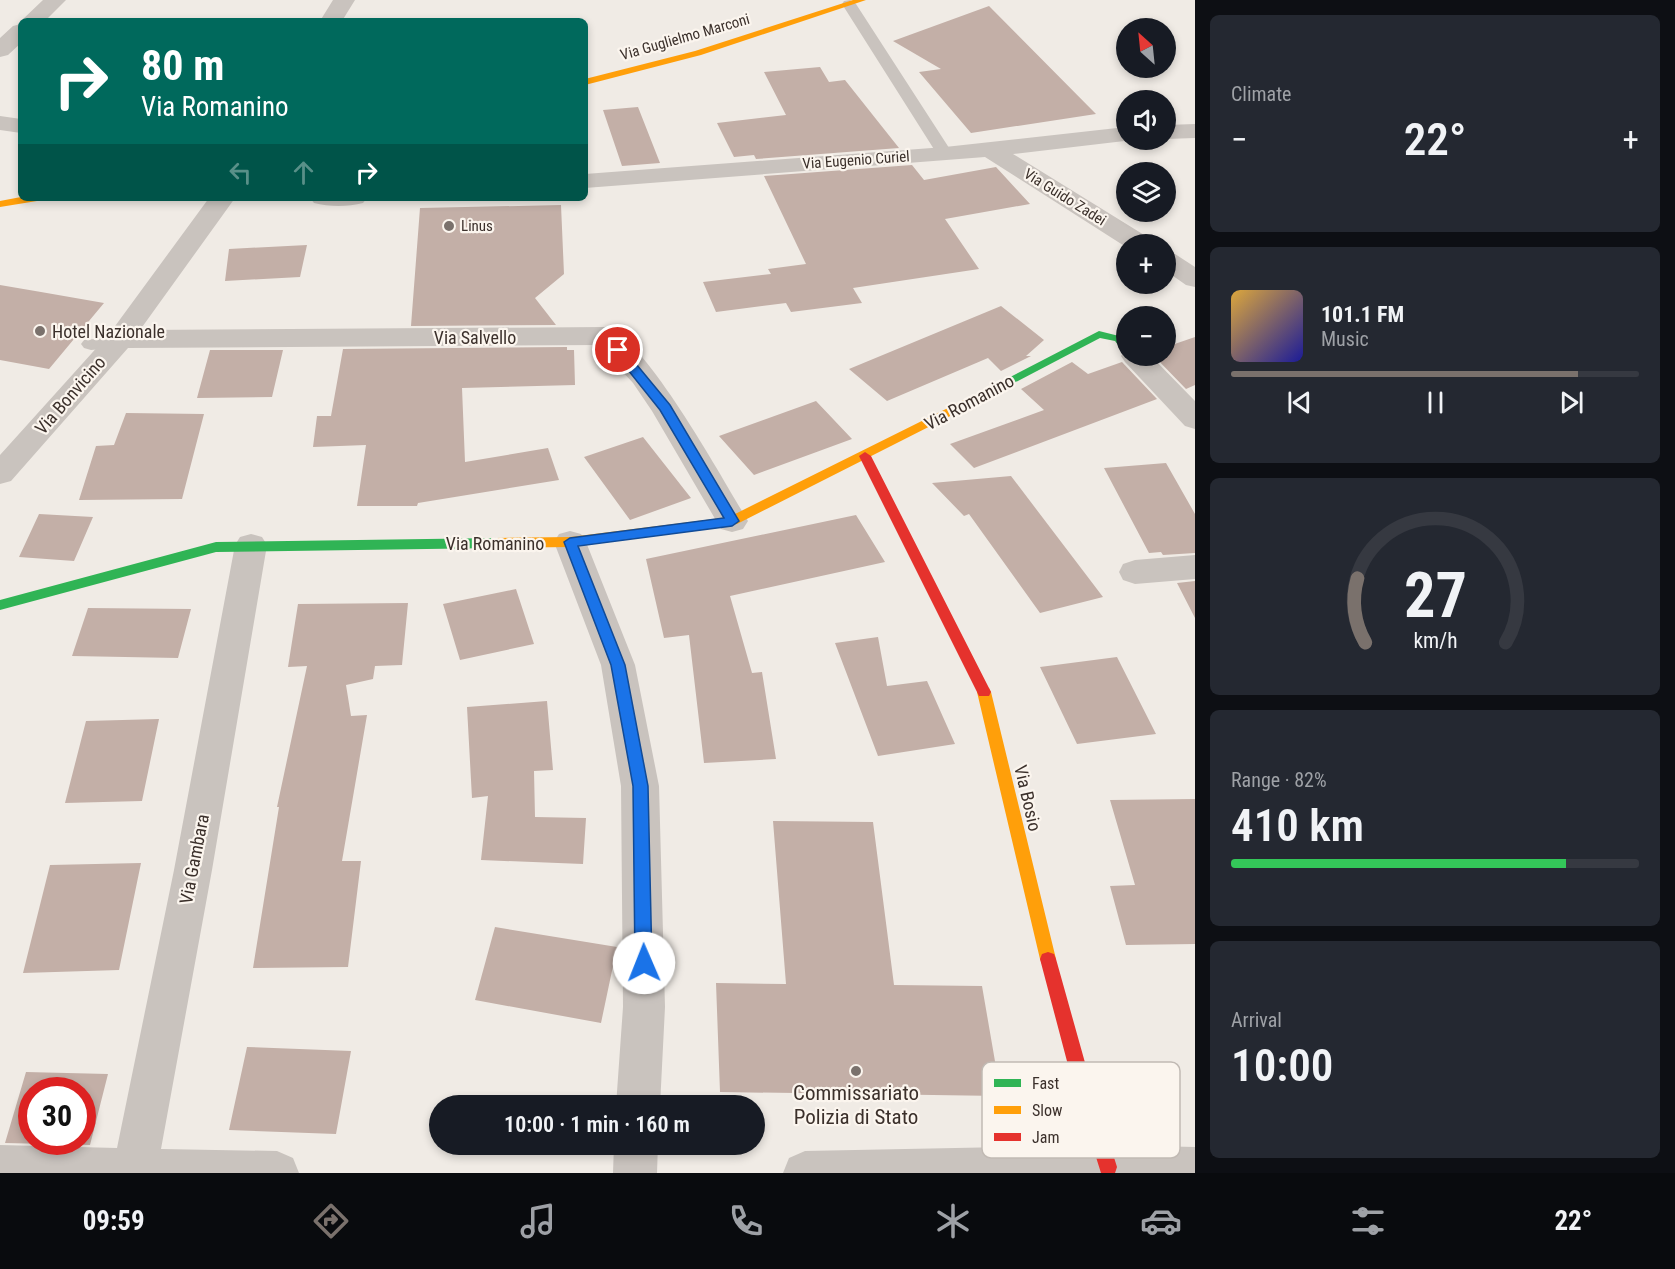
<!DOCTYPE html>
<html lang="en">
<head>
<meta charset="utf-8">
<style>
  body { margin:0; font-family:"Roboto Condensed",sans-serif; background:#242831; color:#f1f3f6; height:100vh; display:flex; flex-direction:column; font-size:22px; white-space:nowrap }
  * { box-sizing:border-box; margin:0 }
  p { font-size:20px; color:#9ea1a6 }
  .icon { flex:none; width:33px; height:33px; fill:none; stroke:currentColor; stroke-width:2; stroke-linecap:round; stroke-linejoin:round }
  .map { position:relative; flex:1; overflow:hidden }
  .details { display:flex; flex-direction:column; gap:15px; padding:15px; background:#0d0f14; width:480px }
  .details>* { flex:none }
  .top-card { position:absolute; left:18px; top:18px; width:570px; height:183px; border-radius:9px; box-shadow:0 3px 9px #0003; background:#00695c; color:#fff; overflow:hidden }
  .needle { width:39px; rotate:333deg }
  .tools { position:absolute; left:1116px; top:18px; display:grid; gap:12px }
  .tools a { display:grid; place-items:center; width:60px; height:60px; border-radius:50%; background:#171b24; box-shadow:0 3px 9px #0003; font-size:30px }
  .speed { position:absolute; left:18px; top:1077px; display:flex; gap:12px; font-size:30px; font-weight:700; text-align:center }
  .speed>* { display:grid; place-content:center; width:78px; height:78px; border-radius:50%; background:#171b24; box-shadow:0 3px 9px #0003; line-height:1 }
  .speed .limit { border:9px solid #d22; background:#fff; color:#111 }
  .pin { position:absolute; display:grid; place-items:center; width:51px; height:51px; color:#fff; margin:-26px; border:3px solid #fff; border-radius:50%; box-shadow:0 2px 6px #0007 }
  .me { position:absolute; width:66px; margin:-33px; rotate:359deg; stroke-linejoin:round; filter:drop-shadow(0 0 4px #0008) }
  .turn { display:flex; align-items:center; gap:21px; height:126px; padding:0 24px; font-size:27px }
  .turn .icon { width:78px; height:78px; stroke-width:2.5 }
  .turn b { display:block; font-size:42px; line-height:51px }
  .lanes { display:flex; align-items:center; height:57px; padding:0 24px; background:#0003; justify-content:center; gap:30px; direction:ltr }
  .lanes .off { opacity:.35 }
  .big { font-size:45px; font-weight:600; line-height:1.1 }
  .details .card { flex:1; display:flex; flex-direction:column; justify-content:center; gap:9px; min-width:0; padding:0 21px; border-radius:9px; background:#242831 }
  .details .dial { align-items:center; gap:0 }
  .dial svg { height:156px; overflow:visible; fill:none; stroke:#363941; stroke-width:7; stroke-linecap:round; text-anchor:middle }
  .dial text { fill:#f1f3f6; stroke:none }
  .song { display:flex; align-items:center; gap:18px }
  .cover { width:72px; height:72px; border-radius:9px; background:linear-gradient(135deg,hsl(40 70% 55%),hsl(240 70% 35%)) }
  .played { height:6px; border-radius:3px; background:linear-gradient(90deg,#7a716c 85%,#363941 85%) }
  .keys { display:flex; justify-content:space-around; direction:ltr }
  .heat { display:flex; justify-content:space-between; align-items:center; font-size:33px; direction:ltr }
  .charge { height:9px; border-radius:4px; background:linear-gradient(90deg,#34c759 82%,#363941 0) }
  .trip { position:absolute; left:429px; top:1095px; width:336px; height:60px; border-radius:30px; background:#171b24; box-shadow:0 3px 9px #0003; font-weight:600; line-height:60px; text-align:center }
  .tab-bar { display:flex; height:96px; justify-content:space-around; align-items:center; background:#090b0e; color:#9ea1a6 }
  .tab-bar .icon { width:42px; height:42px }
  .tab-bar .active { color:#7a716c }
  .tab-bar b { font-size:27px; color:#f1f3f6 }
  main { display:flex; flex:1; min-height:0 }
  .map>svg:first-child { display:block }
  .building { fill:#c3afa7; fill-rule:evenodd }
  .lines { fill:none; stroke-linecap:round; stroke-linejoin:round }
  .lane { fill:#c9c3be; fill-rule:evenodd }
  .street { fill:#c9c3be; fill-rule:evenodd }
  .fast { fill:#30b455; fill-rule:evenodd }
  .slow { fill:#ff9f0a; fill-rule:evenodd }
  .jam { fill:#e5322d; fill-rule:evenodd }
  .route { fill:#1a73e8; stroke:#114b97; stroke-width:1.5 }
  .poi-dot { fill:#7a716c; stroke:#fbf5ee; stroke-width:2 }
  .labels { text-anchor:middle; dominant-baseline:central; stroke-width:4.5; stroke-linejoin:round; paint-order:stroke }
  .far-street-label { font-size:15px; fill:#3b302b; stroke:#fbf5ee }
  .far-poi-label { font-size:15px; fill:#3b302b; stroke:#fbf5ee; text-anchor:start }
  .poi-label { font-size:18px; fill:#3b302b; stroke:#fbf5ee; text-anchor:start }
  .street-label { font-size:18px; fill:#3b302b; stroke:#fbf5ee }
  .near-poi-label { font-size:21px; fill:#3b302b; stroke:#fbf5ee }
  .key { fill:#fbf5ee; stroke:#c1bab4; stroke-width:1.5 }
  .key-label { font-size:16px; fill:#3b302b }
</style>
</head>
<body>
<main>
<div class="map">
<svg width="1195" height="1173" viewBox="0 0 1195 1173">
  <rect width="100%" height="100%" fill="#f0ebe5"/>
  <!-- building -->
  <path class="building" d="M989 6 1096 114 971 133 919 72 941 69 893 41Z
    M820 67 829 82 845 80 899 148 756 159 754 155 734 157 717 123 786 115 764 72Z
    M638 107 660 163 622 166 603 110Z
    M912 165 924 180 996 167 1030 204 945 219 979 269 853 288 862 303 791 312 786 303 716 312 703 282 771 274 768 269 806 264 764 176Z
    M561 205 564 274 535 298 556 325 411 326 420 208Z
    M307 245 300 277 225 281 229 249Z
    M0 285 41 292 104 303 49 369 0 360Z
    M1001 306 1044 340 1026 356H1031L1001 371 988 358 887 401 849 369Z
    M1195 337V385L1186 389 1154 356H1166V347Z
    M567 347V350H574L575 385 462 388 465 462 548 448 559 480 418 503 417 506H357L366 445 313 447 317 416H331L343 349Z
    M210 350H283L272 397 197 398Z
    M1072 362 1088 374 1122 362 1157 399 974 468 950 444 1044 410 1021 389Z
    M816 401 852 439 754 475 719 436Z
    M126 413 204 414 182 499 79 500 96 446 114 445Z
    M643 437 691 498 630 520 584 457Z
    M1166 463 1195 514V553L1163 555 1161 552 1149 553 1104 468Z
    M1011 476 1103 597 1040 613 969 514 964 516 932 483Z
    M39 514 93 517 74 561 19 557Z
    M856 515 885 562 730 596 752 673 762 672 776 759 704 763 689 635 664 638 646 559Z
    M1195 581V618L1177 583Z
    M516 589 534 644 460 660 443 604Z
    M408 603 402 665 375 666 373 679 346 685 351 716 367 715 342 861H361L348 967 253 968 279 807H277L307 666 288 667 298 604Z
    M88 608 191 609 178 658 72 656Z
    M878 637 887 686 927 681 955 744 878 756 835 643Z
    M1117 657 1156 734 1077 744 1040 667Z
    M547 701 553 770 534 771 535 817 586 818 583 864 481 860 488 796 472 798 467 707Z
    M159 719 142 801 65 803 86 721Z
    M1195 799V944L1126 945 1110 886 1135 885 1110 800Z
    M773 821 873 822 894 985 982 986 1001 1096 720 1092 716 983 786 984Z
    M141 863 119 970 23 973 50 865Z
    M495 927 617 947 601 1023 475 1000Z
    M247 1047 351 1051 336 1134 229 1130Z
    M26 1072 108 1074 90 1145 5 1143ZM32 1090H82V1142H32Z"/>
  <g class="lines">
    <!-- lane -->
    <path class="lane" d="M850 0 856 4 953 154 951 158H939L937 154 842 4 844 1Z
      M116 337 123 339 126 343 123 347 91 350 84 348 81 344 84 340Z"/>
    <!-- street -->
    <path class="street" d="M43 0H66L45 21H21Z
      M333 0H355L342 21H320Z
      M21 24V43L8 55 0 57V38L13 26Z
      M0 116 21 119V133L0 130Z
      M1195 124V138L1166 139V125Z
      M1126 127V140H1133L1013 154 1149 238 1153 244H1126V247L985 157 585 188V174L945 147Z
      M209 198H235L140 330 606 327C645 337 724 482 748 521L743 529 732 532 721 529 652 411 633 383 598 345 128 348 11 481 0 484V455L110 333Z
      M310 198H367L363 203C348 207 329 207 314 203Z
      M1166 252 1175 254 1195 267V287L1186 285 1166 271Z
      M1126 349V356H1151L1195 401V429L1185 426 1125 362 1121 356Z
      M570 531 581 534 586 542 635 665 659 786 665 1007 660 1106H616L623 1007 621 786 601 665 554 542 559 534Z
      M251 534 262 537 267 545 212 870 161 1149 277 1151 293 1158 299 1173H0V1145L117 1148 174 870 235 545 240 537Z
      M1195 555V579L1135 584 1123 580 1119 572 1123 564 1135 560Z
      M614 1144H658L657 1173H613Z
      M1108 1145 1195 1147V1173H783L789 1158 805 1151Z"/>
    <!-- fast -->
    <path class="fast" d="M1099 331 1123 337 1126 340V350H1122L1115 341 1100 338 968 407H960L958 404Z
      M496 538 503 543 496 548 216 552 0 610V600L216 542Z"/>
    <!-- slow -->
    <path class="slow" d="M853 0H866L701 55 585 85V79L695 51Z
      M21 197 42 198 37 201 0 207V201Z
      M964 400 970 404 968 407 737 524 570 547 496 548 489 543 496 538 570 537 729 517Z
      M984 686 989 688 991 692 1056 959 1054 964 1048 966 1042 964 1040 959 977 692 979 688Z"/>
    <!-- jam -->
    <path class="jam" d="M865 452 871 456 991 692 989 696H979L859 456Z
      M1048 952 1054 954 1056 959 1091 1084 1117 1167 1115 1173H1101L1073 1084 1040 959 1042 954Z"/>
  </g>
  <!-- route -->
  <path class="route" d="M618 346 622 347 670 405 739 521 732 526 578 546 625 665 648 786 652 963 650 968 644 971 638 968 635 963 633 786 611 665 564 542 570 538 724 518 660 410 612 350Z"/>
  <!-- markers -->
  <g class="poi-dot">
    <circle cx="449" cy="226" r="6"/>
    <circle cx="40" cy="331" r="6"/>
    <circle cx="856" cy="1071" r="6"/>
  </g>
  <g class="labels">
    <!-- far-street labels -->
    <g class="far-street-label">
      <text transform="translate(685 37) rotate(-16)">Via Guglielmo Marconi</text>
      <text transform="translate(856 160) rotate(-4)">Via Eugenio Curiel</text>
      <text transform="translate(1065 197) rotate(32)">Via Guido Zadei</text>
    </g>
    <!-- far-poi labels -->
    <g class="far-poi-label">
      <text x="461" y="226">Linus</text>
    </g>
    <!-- poi labels -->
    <g class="poi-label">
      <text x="52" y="331">Hotel Nazionale</text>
    </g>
    <!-- street labels -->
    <g class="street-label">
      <text x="475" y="337">Via Salvello</text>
      <text transform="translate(70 395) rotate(-49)">Via Bonvicino</text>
      <text transform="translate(969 402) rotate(-28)">Via Romanino</text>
      <text x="495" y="543">Via Romanino</text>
      <text transform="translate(1028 798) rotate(77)">Via Bosio</text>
      <text transform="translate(194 859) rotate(-79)">Via Gambara</text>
    </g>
    <!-- near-poi labels -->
    <g class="near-poi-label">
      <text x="856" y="1093">Commissariato<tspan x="856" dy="24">Polizia di Stato</tspan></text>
    </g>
  </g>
  <!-- legend -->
  <rect x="982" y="1062" width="198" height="96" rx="9" class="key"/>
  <rect x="994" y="1079" width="27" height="8" fill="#30b455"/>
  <rect x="994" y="1106" width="27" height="8" fill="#ff9f0a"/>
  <rect x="994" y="1133" width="27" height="8" fill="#e5322d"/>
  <g class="key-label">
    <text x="1032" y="1089">Fast</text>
    <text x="1032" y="1116">Slow</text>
    <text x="1032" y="1143">Jam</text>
  </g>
</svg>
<div class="tools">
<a><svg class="needle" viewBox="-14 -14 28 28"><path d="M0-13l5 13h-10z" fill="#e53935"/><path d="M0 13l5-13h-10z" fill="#9ea1a6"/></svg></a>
<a><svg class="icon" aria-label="sound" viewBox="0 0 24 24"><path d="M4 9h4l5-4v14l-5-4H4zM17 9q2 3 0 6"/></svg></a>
<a><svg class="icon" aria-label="layers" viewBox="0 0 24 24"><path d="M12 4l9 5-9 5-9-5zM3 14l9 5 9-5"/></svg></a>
<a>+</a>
<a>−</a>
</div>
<div class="speed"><div class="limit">30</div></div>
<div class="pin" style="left:618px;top:350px;background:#d93025"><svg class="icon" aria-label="arrive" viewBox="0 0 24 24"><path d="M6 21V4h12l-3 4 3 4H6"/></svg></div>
<svg class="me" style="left:644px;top:963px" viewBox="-20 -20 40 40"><circle r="19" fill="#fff"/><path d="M0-13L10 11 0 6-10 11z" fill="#1a73e8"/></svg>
<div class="trip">10:00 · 1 min · 160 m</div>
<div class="top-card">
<div class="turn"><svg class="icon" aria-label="right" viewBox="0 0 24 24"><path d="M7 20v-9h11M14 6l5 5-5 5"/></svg><div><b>80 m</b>Via Romanino</div></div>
<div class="lanes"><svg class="icon off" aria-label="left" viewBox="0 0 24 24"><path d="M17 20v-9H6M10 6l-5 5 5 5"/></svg><svg class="icon off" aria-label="ahead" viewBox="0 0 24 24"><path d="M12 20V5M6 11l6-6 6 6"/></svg><svg class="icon" aria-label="right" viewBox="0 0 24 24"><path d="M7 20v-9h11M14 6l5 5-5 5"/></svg></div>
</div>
</div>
<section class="details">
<div class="card"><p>Climate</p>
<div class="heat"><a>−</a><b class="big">22°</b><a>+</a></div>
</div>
<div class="card">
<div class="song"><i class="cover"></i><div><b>101.1 FM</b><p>Music</p></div></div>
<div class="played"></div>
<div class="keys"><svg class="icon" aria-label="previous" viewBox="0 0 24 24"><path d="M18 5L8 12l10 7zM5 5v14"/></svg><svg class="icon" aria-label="pause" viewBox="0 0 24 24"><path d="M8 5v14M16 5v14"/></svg><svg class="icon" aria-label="next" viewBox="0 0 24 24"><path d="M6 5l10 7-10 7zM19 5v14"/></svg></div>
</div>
<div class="card dial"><svg viewBox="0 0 100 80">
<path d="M14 69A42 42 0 1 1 86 69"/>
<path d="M14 69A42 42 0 0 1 10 36" stroke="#7a716c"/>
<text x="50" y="56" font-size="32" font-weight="700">27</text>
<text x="50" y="72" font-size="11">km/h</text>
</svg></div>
<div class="card"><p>Range · 82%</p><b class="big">410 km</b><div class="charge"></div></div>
<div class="card"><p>Arrival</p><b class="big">10:00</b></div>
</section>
</main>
<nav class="tab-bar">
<b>09:59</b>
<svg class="icon active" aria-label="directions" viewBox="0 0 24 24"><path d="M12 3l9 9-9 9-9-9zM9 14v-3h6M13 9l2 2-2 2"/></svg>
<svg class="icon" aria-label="music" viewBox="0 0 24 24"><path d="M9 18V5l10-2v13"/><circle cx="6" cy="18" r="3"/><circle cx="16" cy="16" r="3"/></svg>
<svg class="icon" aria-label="phone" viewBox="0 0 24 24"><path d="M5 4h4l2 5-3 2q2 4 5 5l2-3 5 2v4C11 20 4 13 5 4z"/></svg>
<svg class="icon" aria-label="climate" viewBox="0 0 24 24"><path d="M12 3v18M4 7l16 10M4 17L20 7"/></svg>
<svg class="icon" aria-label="car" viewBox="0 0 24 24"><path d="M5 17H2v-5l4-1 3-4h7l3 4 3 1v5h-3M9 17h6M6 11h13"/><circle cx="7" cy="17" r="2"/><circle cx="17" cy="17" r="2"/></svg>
<svg class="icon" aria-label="filters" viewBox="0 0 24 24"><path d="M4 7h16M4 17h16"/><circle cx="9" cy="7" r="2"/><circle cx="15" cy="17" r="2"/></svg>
<b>22°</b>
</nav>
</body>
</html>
